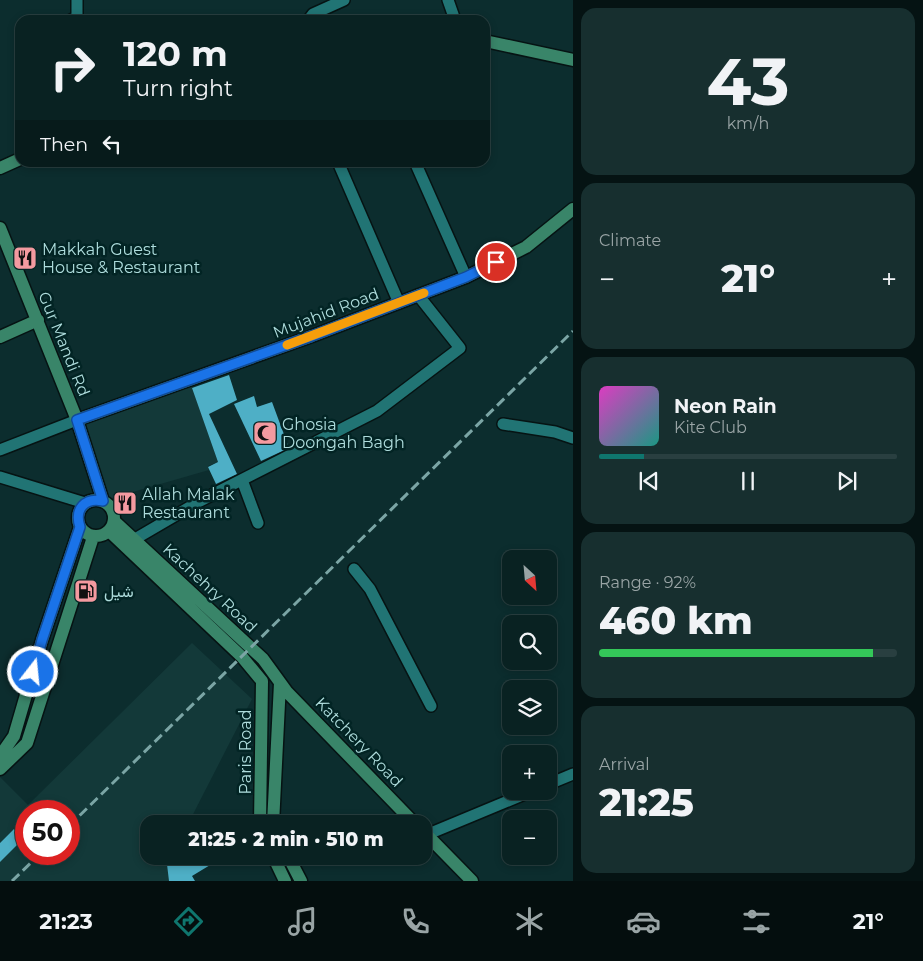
<!DOCTYPE html>
<html lang="en">
<head>
<meta charset="utf-8">
<style>
  body { margin:0; font-family:Montserrat,Vazirmatn,sans-serif; background:#172f2f; color:#f1f3f6; height:100vh; display:flex; flex-direction:column; font-size:19px; white-space:nowrap }
  * { box-sizing:border-box; margin:0 }
  p { font-size:16px; color:#99a4a5 }
  .icon { flex:none; width:28px; height:28px; fill:none; stroke:currentColor; stroke-width:2; stroke-linecap:round; stroke-linejoin:round }
  .map { position:relative; flex:1; overflow:hidden }
  .drawer { display:flex; flex-direction:column; gap:8px; padding:8px; background:#051313; width:350px }
  .drawer>* { flex:none }
  .banner { position:absolute; left:15px; top:15px; width:475px; height:152px; border-radius:15px; box-shadow:0 2px 8px #0003,0 0 0 1px #293f40; background:#092222; color:#f1f3f6; overflow:hidden }
  .needle { width:32px; rotate:154deg }
  .buttons { position:absolute; left:502px; top:550px; display:grid; gap:10px }
  .buttons a { display:grid; place-items:center; width:55px; height:55px; border-radius:10px; background:#092222; box-shadow:0 2px 8px #0003,0 0 0 1px #293f40; font-size:25px }
  .speed { position:absolute; left:15px; top:800px; display:flex; gap:10px; font-size:25px; font-weight:700; text-align:center }
  .speed>* { display:grid; place-content:center; width:65px; height:65px; border-radius:50%; background:#092222; box-shadow:0 2px 8px #0003,0 0 0 1px #293f40; line-height:1 }
  .speed .limit { border:8px solid #d22; background:#fff; color:#111 }
  .pin { position:absolute; display:grid; place-items:center; width:42px; height:42px; color:#fff; margin:-21px; border:2px solid #fff; border-radius:50%; box-shadow:0 1px 5px #0007 }
  .me { position:absolute; width:55px; margin:-28px; rotate:16deg; stroke-linejoin:round; filter:drop-shadow(0 0 4px #0008) }
  .turn { display:flex; align-items:center; gap:18px; height:105px; padding:0 25px; font-size:22px }
  .turn .icon { width:65px; height:65px; stroke-width:2.5 }
  .turn b { display:block; font-size:35px; line-height:42px }
  .then { display:flex; align-items:center; height:48px; padding:0 25px; background:#0003; gap:10px; font-size:19px }
  .big { font-size:38px; font-weight:800; line-height:1.1 }
  .drawer .card { flex:1; display:flex; flex-direction:column; justify-content:center; gap:8px; min-width:0; padding:0 18px; border-radius:15px; background:#172f2f }
  .drawer .dial { align-items:center; gap:0 }
  .dial b { font-size:65px; line-height:1 }
  .song { display:flex; align-items:center; gap:15px }
  .cover { width:60px; height:60px; border-radius:8px; background:linear-gradient(135deg,hsl(310 70% 55%),hsl(170 70% 35%)) }
  .played { height:5px; border-radius:2px; background:linear-gradient(90deg,#0f766e 15%,#293f40 15%) }
  .keys { display:flex; justify-content:space-around; direction:ltr }
  .heat { display:flex; justify-content:space-between; align-items:center; font-size:28px; direction:ltr }
  .charge { height:8px; border-radius:4px; background:linear-gradient(90deg,#34c759 92%,#293f40 0) }
  .trip { position:absolute; left:140px; top:815px; width:292px; height:50px; border-radius:15px; background:#092222; box-shadow:0 2px 8px #0003,0 0 0 1px #293f40; font-weight:800; line-height:50px; text-align:center }
  .tabs { display:flex; height:80px; justify-content:space-around; align-items:center; background:#040e0e; color:#99a4a5 }
  .tabs .icon { width:35px; height:35px }
  .tabs .on { color:#0f766e }
  .tabs b { font-size:22px; color:#f1f3f6 }
  main { display:flex; flex:1; min-height:0 }
  .map>svg:first-child { display:block }
  .built { fill:#133939; fill-rule:evenodd }
  .building { fill:#4eafc6 }
  .lines { fill:none; stroke-linecap:round; stroke-linejoin:round }
  .street-casing { stroke:#061313; stroke-width:14 }
  .secondary-casing { stroke:#061313; stroke-width:15 }
  .street { stroke:#217474; stroke-width:11 }
  .secondary { stroke:#398569; stroke-width:12 }
  .rail { stroke:#7ba5a5; stroke-width:3; stroke-dasharray:10 5; stroke-linecap:butt }
  .route-casing { stroke:#114b97; stroke-width:12 }
  .route { stroke:#1a73e8; stroke-width:9 }
  .slow { stroke:#f59e0b; stroke-width:9 }
  .labels { text-anchor:middle; dominant-baseline:central; stroke-width:5; stroke-linejoin:round; paint-order:stroke }
  .poi-label { font-size:16px; fill:#aedcdc; stroke:#022424; text-anchor:start }
  .street-label { font-size:16px; fill:#aedcdc; stroke:#022424 }
</style>
</head>
<body>
<main>
<div class="map">
<svg width="573" height="881" viewBox="0 0 573 881">
  <rect width="100%" height="100%" fill="#0c2d2e"/>
  <!-- built -->
  <path class="built" d="M190 381 218 462 208 466 209 470 105 500 81 422Z
    M192 643 252 699 188 824H149V856H184L187 881H0V777L28 805ZM26 811H69V854H26Z"/>
  <!-- building -->
  <path class="building" d="M229 375 237 400 209 414 237 474 216 484 208 467 218 462 192 388Z
    M254 396 257 407 272 402 289 448 261 461 234 404Z
    M26 824V836L0 862V843L14 829 17 833Z
    M166 856H225L192 876 195 881H169Z"/>
  <g class="lines">
    <!-- street casing -->
    <g class="street-casing">
      <path id="street" d="M448 0 455 20
        M71 20 77 17V0
        M310 20V18L313 14 344 0
        M338 162 399 303
        M415 162 466 277
        M503 424 555 432 573 438
        M0 450 77 420
        M0 477 85 503
        M242 480 258 523
        M135 539 200 501 377 411 460 348 418 295
        M354 569 370 589 431 706
        M549 784 573 774
        M426 835 532 791"/>
    </g>
    <!-- secondary casing -->
    <g class="secondary-casing">
      <path id="secondary" d="M485 41 573 60
        M0 168 20 159
        M0 228 77 420 103 501
        M0 337 38 320
        M77 420 312 336 466 277 526 247 573 209
        M78 518a18 18 0 1 1 36 0a18 18 0 1 1-36 0Z
        M114 521 263 659 287 692 415 824
        M109 531 242 657 262 681 260 824
        M0 756 14 736 42 640 80 527
        M0 769 27 743 93 537
        M273 824 280 683
        M424 832 472 881
        M273 856 285 881
        M288 856 301 881"/>
    </g>
    <!-- street -->
    <use href="#street" class="street"/>
    <!-- secondary -->
    <use href="#secondary" class="secondary"/>
    <!-- rail -->
    <path class="rail" d="M69 826 573 331
      M12 881 40 854"/>
  </g>
  <g class="lines">
    <!-- route casing -->
    <g class="route-casing">
      <path id="route" d="M33 672 42 640 80 527C74 509 85 497 103 501L77 420 312 336 466 277 496 262"/>
    </g>
    <!-- route -->
    <use href="#route" class="route"/>
    <!-- slow -->
    <path class="slow" d="M287 345 424 293"/>
  </g>
  <!-- icons -->
  <defs>
    <g id="restaurant-square" transform="scale(1.25)"><rect x="-9" y="-9" width="18" height="18" rx="4" fill="#f49aa0" stroke="#022424"/><path d="M-5-6h1v4h1v-4h1v4h1v-4h1v5L-1.5 .5V6h-2V.5L-5-1ZM5-6V6H3V1.5H1.5Q1.5-4 5-6Z" fill="#111"/></g>
    <g id="mosque-square" transform="scale(1.25)"><rect x="-9" y="-9" width="18" height="18" rx="4" fill="#f49aa0" stroke="#022424"/><path d="M3.5-4.9A6 6 0 1 0 3.5 4.9A5 5 0 1 1 3.5-4.9Z" fill="#111"/></g>
    <g id="fuel-square" transform="scale(1.25)"><rect x="-9" y="-9" width="18" height="18" rx="4" fill="#f49aa0" stroke="#022424"/><path d="M-5.5-6h7V0h2V4h1.3V-2.5L3-4.5l.8-.8L6-3V5H2.5V1h-1V6h-7ZM-4.2-4.7v3.2H.2V-4.7Z" fill="#111"/></g>
  </defs>
  <g fill-rule="evenodd">
    <use href="#restaurant-square" x="25" y="258"/>
    <use href="#mosque-square" x="265" y="433"/>
    <use href="#restaurant-square" x="125" y="503"/>
    <use href="#fuel-square" x="86" y="591"/>
  </g>
  <g class="labels">
    <!-- poi labels -->
    <g class="poi-label">
      <text x="42" y="249">Makkah Guest<tspan x="42" dy="18">House &amp; Restaurant</tspan></text>
      <text x="282" y="424">Ghosia<tspan x="282" dy="18">Doongah Bagh</tspan></text>
      <text x="142" y="494">Allah Malak<tspan x="142" dy="18">Restaurant</tspan></text>
      <text x="104" y="591">شیل</text>
    </g>
    <!-- street labels -->
    <g class="street-label">
      <text transform="translate(326 313) rotate(-21)">Mujahid Road</text>
      <text transform="translate(64 344) rotate(68)">Gur Mandi Rd</text>
      <text transform="translate(210 588) rotate(43)">Kachehry Road</text>
      <text transform="translate(359 742) rotate(46)">Katchery Road</text>
      <text transform="translate(245 752) rotate(-90)">Paris Road</text>
    </g>
  </g>
</svg>
<div class="buttons">
<a><svg class="needle" viewBox="-14 -14 28 28"><path d="M0-13l5 13h-10z" fill="#e53935"/><path d="M0 13l5-13h-10z" fill="#99a4a5"/></svg></a>
<a><svg class="icon" aria-label="search" viewBox="0 0 24 24"><circle cx="10" cy="10" r="6"/><path d="M15 15l6 6"/></svg></a>
<a><svg class="icon" aria-label="layers" viewBox="0 0 24 24"><path d="M12 4l9 5-9 5-9-5zM3 14l9 5 9-5"/></svg></a>
<a>+</a>
<a>−</a>
</div>
<div class="speed"><div class="limit">50</div></div>
<div class="pin" style="left:496px;top:262px;background:#d93025"><svg class="icon" aria-label="arrive" viewBox="0 0 24 24"><path d="M6 21V4h12l-3 4 3 4H6"/></svg></div>
<svg class="me" style="left:33px;top:672px" viewBox="-20 -20 40 40"><circle r="17" fill="#1a73e8" stroke="#fff" stroke-width="3"/><path d="M0-11L8 9 0 5-8 9z" fill="#fff"/></svg>
<div class="trip">21:25 · 2 min · 510 m</div>
<div class="banner">
<div class="turn"><svg class="icon" aria-label="right" viewBox="0 0 24 24"><path d="M7 20v-9h11M14 6l5 5-5 5"/></svg><div><b>120 m</b>Turn right</div></div>
<div class="then">Then<svg class="icon" aria-label="left" viewBox="0 0 24 24"><path d="M17 20v-9H6M10 6l-5 5 5 5"/></svg></div>
</div>
</div>
<section class="drawer">
<div class="card dial"><b>43</b><p>km/h</p></div>
<div class="card"><p>Climate</p>
<div class="heat"><a>−</a><b class="big">21°</b><a>+</a></div>
</div>
<div class="card">
<div class="song"><i class="cover"></i><div><b>Neon Rain</b><p>Kite Club</p></div></div>
<div class="played"></div>
<div class="keys"><svg class="icon" aria-label="previous" viewBox="0 0 24 24"><path d="M18 5L8 12l10 7zM5 5v14"/></svg><svg class="icon" aria-label="pause" viewBox="0 0 24 24"><path d="M8 5v14M16 5v14"/></svg><svg class="icon" aria-label="next" viewBox="0 0 24 24"><path d="M6 5l10 7-10 7zM19 5v14"/></svg></div>
</div>
<div class="card"><p>Range · 92%</p><b class="big">460 km</b><div class="charge"></div></div>
<div class="card"><p>Arrival</p><b class="big">21:25</b></div>
</section>
</main>
<nav class="tabs">
<b>21:23</b>
<svg class="icon on" aria-label="directions" viewBox="0 0 24 24"><path d="M12 3l9 9-9 9-9-9zM9 14v-3h6M13 9l2 2-2 2"/></svg>
<svg class="icon" aria-label="music" viewBox="0 0 24 24"><path d="M9 18V5l10-2v13"/><circle cx="6" cy="18" r="3"/><circle cx="16" cy="16" r="3"/></svg>
<svg class="icon" aria-label="phone" viewBox="0 0 24 24"><path d="M5 4h4l2 5-3 2q2 4 5 5l2-3 5 2v4C11 20 4 13 5 4z"/></svg>
<svg class="icon" aria-label="climate" viewBox="0 0 24 24"><path d="M12 3v18M4 7l16 10M4 17L20 7"/></svg>
<svg class="icon" aria-label="car" viewBox="0 0 24 24"><path d="M5 17H2v-5l4-1 3-4h7l3 4 3 1v5h-3M9 17h6M6 11h13"/><circle cx="7" cy="17" r="2"/><circle cx="17" cy="17" r="2"/></svg>
<svg class="icon" aria-label="filters" viewBox="0 0 24 24"><path d="M4 7h16M4 17h16"/><circle cx="9" cy="7" r="2"/><circle cx="15" cy="17" r="2"/></svg>
<b>21°</b>
</nav>
</body>
</html>
